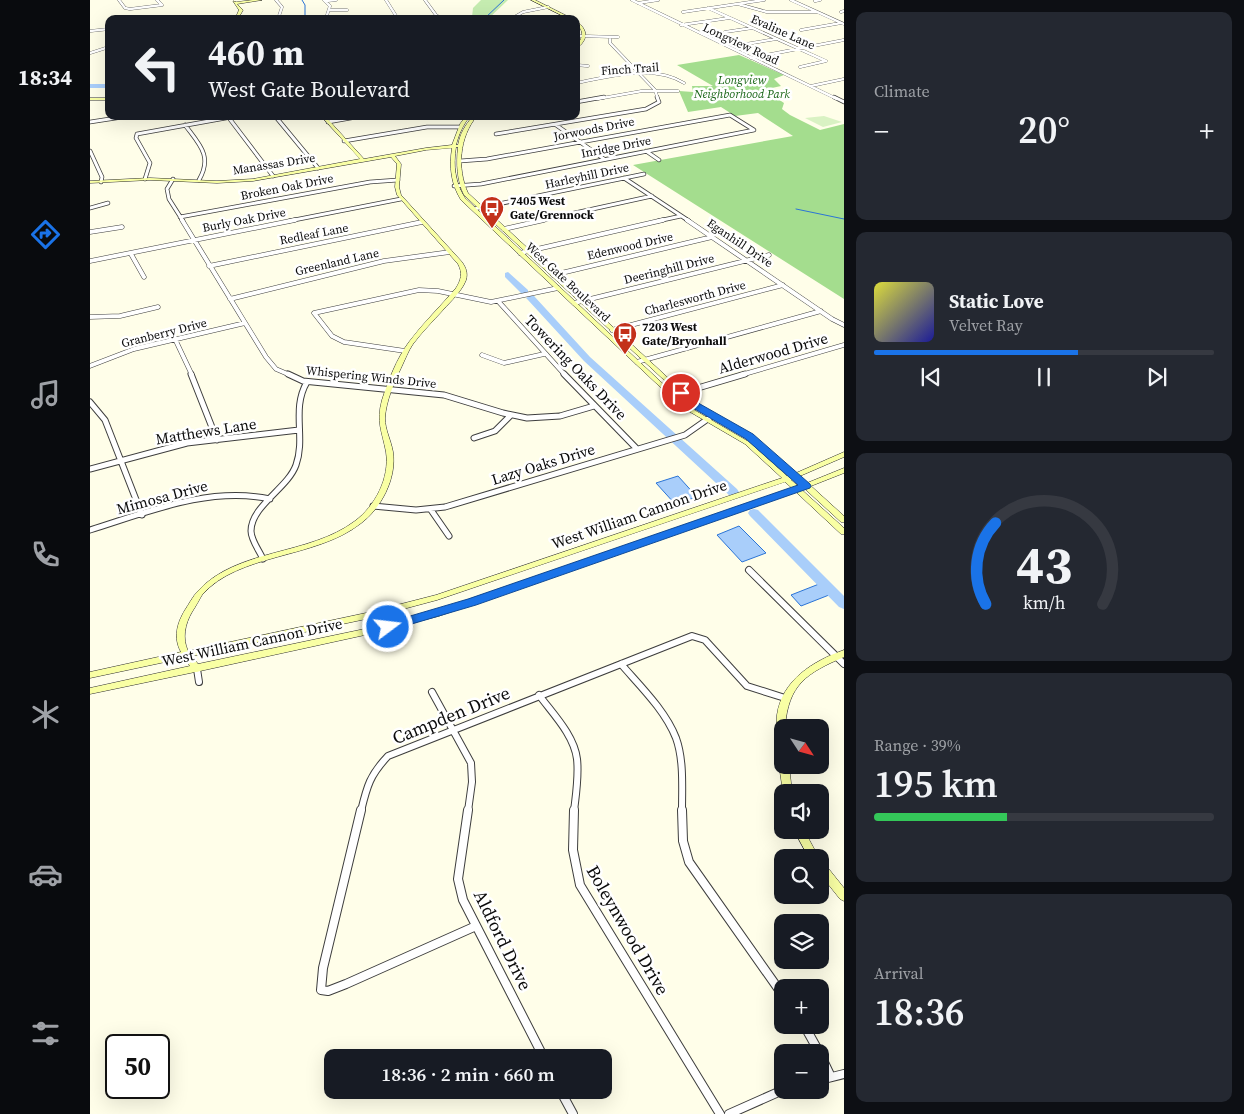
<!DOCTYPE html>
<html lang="en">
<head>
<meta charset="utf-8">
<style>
  body { margin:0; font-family:"Source Serif 4",serif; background:#242831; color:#f1f3f6; height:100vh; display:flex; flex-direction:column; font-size:19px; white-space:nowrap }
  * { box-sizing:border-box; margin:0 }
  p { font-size:16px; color:#9ea1a6 }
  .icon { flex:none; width:28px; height:28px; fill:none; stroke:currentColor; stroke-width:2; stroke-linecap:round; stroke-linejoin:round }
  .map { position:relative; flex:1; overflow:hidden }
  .sheet { display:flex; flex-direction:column; gap:12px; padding:12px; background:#0d0f14; width:400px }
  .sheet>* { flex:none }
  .guide { position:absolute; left:15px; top:15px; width:475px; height:105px; border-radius:10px; box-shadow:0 5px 20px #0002; background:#171b24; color:#f1f3f6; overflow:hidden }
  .needle { width:32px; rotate:126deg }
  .controls { position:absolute; left:684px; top:719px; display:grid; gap:10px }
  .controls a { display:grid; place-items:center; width:55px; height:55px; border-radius:10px; background:#171b24; box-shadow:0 5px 20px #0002; font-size:25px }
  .speed { position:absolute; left:15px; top:1034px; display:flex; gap:10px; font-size:25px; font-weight:700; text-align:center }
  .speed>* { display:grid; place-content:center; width:65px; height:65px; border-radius:50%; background:#171b24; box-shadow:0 5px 20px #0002; line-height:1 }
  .speed .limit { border:2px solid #111; border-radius:8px; background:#fff; color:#111 }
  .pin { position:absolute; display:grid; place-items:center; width:42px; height:42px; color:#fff; margin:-21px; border:2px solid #fff; border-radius:50%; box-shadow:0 1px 5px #0007 }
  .me { position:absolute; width:55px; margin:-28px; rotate:75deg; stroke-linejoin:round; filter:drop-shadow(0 0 4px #0008) }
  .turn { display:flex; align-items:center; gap:18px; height:105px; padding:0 20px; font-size:22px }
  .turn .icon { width:65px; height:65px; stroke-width:2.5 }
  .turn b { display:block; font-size:35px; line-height:42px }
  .big { font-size:38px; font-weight:600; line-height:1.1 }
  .sheet .widget { flex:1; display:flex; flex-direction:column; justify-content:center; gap:8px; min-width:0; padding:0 18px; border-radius:10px; background:#242831 }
  .sheet .dial { align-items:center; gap:0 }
  .dial svg { height:130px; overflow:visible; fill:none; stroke:#363941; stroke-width:7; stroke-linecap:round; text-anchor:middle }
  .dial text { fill:#f1f3f6; stroke:none }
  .song { display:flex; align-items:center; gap:15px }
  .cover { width:60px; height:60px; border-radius:8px; background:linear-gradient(135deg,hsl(60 70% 55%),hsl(240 70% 35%)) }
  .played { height:5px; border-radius:2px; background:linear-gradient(90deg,#1a73e8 60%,#363941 60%) }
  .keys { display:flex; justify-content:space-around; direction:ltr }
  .heat { display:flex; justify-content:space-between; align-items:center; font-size:28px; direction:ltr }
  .charge { height:8px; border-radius:4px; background:linear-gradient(90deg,#34c759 39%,#363941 0) }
  .trip { position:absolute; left:234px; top:1049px; width:288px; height:50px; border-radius:10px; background:#171b24; box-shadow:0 5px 20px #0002; font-weight:600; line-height:50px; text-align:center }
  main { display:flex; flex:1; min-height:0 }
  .dock { display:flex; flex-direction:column; width:90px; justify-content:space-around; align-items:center; background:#090b0e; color:#9ea1a6 }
  .dock .icon { width:35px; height:35px }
  .dock .current { color:#1a73e8 }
  .dock b { font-size:22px; color:#f1f3f6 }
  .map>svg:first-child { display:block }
  .green { fill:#c5ecb0 }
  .forest { fill:#a4dd8e }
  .pitch { fill:#d9f2c3 }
  .water { fill:#a9cefa; stroke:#2b74d6 }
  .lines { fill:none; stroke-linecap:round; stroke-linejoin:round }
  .stream { stroke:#2b74d6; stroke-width:1 }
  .river { fill:#a9cefa; fill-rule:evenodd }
  .street-far5-casing { stroke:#3e3e3e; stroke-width:3 }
  .street-far4-casing { stroke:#3e3e3e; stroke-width:4.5 }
  .street-far3-casing { stroke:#3e3e3e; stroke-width:5 }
  .street-far2-casing { stroke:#3e3e3e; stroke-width:7 }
  .street-far1-casing { stroke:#3e3e3e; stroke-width:8 }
  .street-casing { stroke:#3e3e3e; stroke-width:10 }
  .secondary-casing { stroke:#2d2d2d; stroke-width:1 }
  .street-far5 { stroke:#fff; stroke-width:2.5 }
  .street-far4 { stroke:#fff; stroke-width:3 }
  .street-far3 { stroke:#fff; stroke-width:4 }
  .street-far2 { stroke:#fff; stroke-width:5 }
  .street-far1 { stroke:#fff; stroke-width:6 }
  .street { stroke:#fff; stroke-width:8 }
  .secondary { fill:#f9ffa4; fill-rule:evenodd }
  .route { fill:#1a73e8; stroke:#114b97 }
  .labels { text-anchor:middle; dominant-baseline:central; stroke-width:5; stroke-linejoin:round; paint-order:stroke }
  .far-street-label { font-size:12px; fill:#0b0b0b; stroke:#fff }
  .far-park-label { font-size:12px; font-style:italic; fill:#1a6618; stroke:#fff }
  .far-poi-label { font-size:12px; font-weight:bold; fill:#0b0b0b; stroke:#fff; text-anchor:start }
  .street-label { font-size:15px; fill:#0b0b0b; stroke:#fff }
  .near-street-label { font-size:18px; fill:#0b0b0b; stroke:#fff }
</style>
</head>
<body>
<main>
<nav class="dock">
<b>18:34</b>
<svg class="icon current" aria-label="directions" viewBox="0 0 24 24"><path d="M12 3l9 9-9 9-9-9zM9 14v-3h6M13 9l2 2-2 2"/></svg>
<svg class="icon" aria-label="music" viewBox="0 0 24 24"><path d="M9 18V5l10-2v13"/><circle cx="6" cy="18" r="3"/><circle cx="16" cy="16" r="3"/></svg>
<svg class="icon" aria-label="phone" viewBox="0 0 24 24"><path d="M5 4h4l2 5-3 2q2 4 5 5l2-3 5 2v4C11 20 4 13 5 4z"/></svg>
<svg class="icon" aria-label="climate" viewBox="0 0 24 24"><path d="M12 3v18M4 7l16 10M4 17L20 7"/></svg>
<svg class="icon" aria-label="car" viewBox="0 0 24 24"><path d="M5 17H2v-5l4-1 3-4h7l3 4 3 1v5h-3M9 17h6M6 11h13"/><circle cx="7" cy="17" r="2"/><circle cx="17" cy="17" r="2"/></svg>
<svg class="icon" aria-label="filters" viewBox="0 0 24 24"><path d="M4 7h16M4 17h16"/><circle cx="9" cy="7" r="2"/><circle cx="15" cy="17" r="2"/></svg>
</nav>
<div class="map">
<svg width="754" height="1114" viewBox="0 0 754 1114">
  <rect width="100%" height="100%" fill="#fffee9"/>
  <!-- green -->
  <path class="green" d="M391 0H418L399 18 382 17 383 8Z"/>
  <!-- forest -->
  <path class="forest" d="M649 55 694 75 684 79 691 86 682 88 685 90V97L694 103 692 109 700 115 730 130 754 124V299L543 165 703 136 668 113 645 116 631 107 598 112 589 91 603 92 602 86H623L587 65Z"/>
  <!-- pitch -->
  <path class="pitch" d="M734 116 752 122 733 127 715 118Z"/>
  <!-- water -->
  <path class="water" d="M588 476 607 497 585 504 566 483Z
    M649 526 676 553 652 562 627 535Z
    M729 584 739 595 711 606 701 595Z"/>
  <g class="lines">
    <!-- stream -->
    <path class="stream" d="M212 0 215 5V19
      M394 19 414 0
      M706 209 754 219"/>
    <!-- river -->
    <path class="river" d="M0 84H19V88H0Z
      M418 272 438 290V294H432L415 277V273Z
      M441 295 444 296 500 357 647 489 649 492 647 495H639L494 361 438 300 436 298Z
      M664 509 668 510 754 596V609L749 607 660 516 658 513 660 510Z"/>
    <!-- street-far5 casing -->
    <g class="street-far5-casing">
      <path id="street-far5" d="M29 0 35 8 40 9 72 5 67 0
        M186 0 192 7 188 19
        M234 0 240 6 237 15 239 19
        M296 0 308 19
        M335 0 346 15 352 19
        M542 0 747 99
        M701 0 754 24
        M236 1 246 0
        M725 1 730 0
        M548 3 568 0
        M648 4 677 12H727
        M618 8 736 61 710 67
        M239 10H257
        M593 12 674 0
        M751 12 754 11
        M84 19 146 18
        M421 19 433 12 458 7
        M591 25 639 18
        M711 30 751 23
        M0 31 19 29
        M635 32 662 28
        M490 36 528 37
        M520 37V43L565 90 568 99
        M656 44 686 39
        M0 53 19 47
        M661 58 754 40
        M486 65 498 66
        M486 83C519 77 563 63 594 83
        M721 86 754 79
        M507 99 552 91H588"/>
    </g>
    <!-- street-far4 casing -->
    <g class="street-far4-casing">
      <path id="street-far4" d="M744 97 754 102
        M486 102 514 97
        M185 116 228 168
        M139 118 183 176
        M0 122 39 116
        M238 122 272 116
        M95 125C109 144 123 156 109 180
        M466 125 514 159
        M406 134 556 109 569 102 567 97
        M254 141 337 127H369
        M0 151 12 177 11 182
        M556 151 569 160
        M534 178 599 221
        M55 179 60 163 46 138 47 134 147 116
        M83 179 77 189 79 199 93 221
        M364 186 391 184 664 130 640 115 397 159 370 161
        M0 208 18 203
        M384 209 554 174
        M90 217 280 182 308 180
        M199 221 311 199
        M448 221 562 196
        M568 221 591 216"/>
    </g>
    <!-- street-far3 casing -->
    <g class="street-far3-casing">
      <path id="street-far3" d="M92 220 176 357 186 369 200 375
        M597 220 742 319 754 325
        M414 229 454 220
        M0 232 32 227
        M430 253 573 220
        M41 254 54 277
        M0 261 205 220
        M119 266 332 222
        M463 275 622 237
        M140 299 294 261 360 252
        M408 301 475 375
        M484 303 679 255
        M0 317 30 316 68 307
        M522 330 693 285
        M85 339 102 375
        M315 351 254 342 242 336 224 313 329 290 348 291 401 302 468 288
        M392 355 414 363 454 354
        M547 362 731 311
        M0 366 44 349 155 323
        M651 375 754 345"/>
    </g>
    <!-- street-far2 casing -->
    <g class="street-far2-casing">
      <path id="street-far2" d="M101 374 127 440
        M198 374 213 381 354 395 413 413 437 418 470 416 504 406
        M474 374 547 449
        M591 393 655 374
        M0 402 15 420 52 515
        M384 438 405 431 421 415
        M0 469 97 443 209 430
        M283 506 326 510 355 507 595 435 622 416
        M341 510 359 536
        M0 530C58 512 119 486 180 499
        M173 559C169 550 161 540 161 531 161 506 198 488 206 465 216 437 201 409 217 382"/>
    </g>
    <!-- street-far1 casing -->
    <g class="street-far1-casing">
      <path id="street-far1" d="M659 570 754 664
        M531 664C550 686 575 710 586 738 594 760 592 788 592 811
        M107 669 109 682
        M342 692 381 763 382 782 378 811
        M449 695C463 714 484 735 487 759 489 776 486 794 484 811
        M271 811C277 786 280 775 298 756L602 636 615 640 657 686 695 698"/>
    </g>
    <!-- street casing -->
    <g class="street-casing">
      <path id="street" d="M271 810 233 968 231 990 238 991 256 984 386 926
        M378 810 368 879 373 900 454 1058
        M484 810 483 850 490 885 630 1114
        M592 810 593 841 599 862 692 994
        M714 1025 729 1052
        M730 1054 741 1077
        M730 1080 754 1074
        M470 1090 483 1114
        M639 1114 693 1090"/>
    </g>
    <!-- secondary casing -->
    <g class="secondary-casing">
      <path id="secondary" d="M163 0H172L147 4 153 10 148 19H145L149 10 143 1 146 2Z
        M441 0H445L483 19H479Z
        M486 21C499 30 498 40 486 49V46C493 38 495 31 486 24Z
        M0 98H19V100H0Z
        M231 116H235L274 159 336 148 362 145 370 124 376 116H380C373 125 369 134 366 145H368C370 134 375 125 383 116H387C369 137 367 169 378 193L603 401 651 429 674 445 706 473 754 452V457L710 476 717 483 754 468V473L721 486 754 516V522H751L715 489 712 490 754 528V534H751L706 492 349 616 284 633 110 671 107 672H105L0 694V688L100 666 94 658 0 678V672L91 652C83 638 87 623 95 610 99 604 103 596 108 591 147 548 219 556 265 521 285 506 300 478 296 452 292 431 286 422 292 400 298 381 307 358 319 342 333 323 351 306 366 288 371 280 373 273 368 264L307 195 305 187 307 164 301 157 163 181 127 183 60 180 0 183V181L60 178 127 181 163 179 270 159ZM366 147H368C366 163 367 181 374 195L599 403 647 431 670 447 700 475 697 476 659 442 599 407 587 397 375 198C365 182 363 166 366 147ZM362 148C359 167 361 184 371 200L583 399 595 409 655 444 692 478 346 595 276 613 98 651C92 638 95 624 102 612 106 606 109 600 112 595 148 553 225 559 270 524 291 509 307 478 303 452 301 440 295 430 295 418 296 401 304 383 311 368 315 360 318 351 323 344 332 332 343 321 353 310 361 301 372 291 376 280 378 273 376 268 372 262L311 195 309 187 311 164 305 156 336 150ZM704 479 711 485 708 486 701 480ZM695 482 702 488 348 610 284 627 108 664 102 656 276 619 347 600Z
        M754 650V657C717 673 698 684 695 728H692V755L689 754 687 751C687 739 686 727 687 715 692 680 723 661 754 650Z
        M691 762H692V765H699L702 792H693L689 765Z
        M704 830H714L729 858H719Z
        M730 861 734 863 754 888V901L750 899 730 874Z"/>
    </g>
    <!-- street-far5 -->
    <use href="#street-far5" class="street-far5"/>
    <!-- street-far4 -->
    <use href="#street-far4" class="street-far4"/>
    <!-- street-far3 -->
    <use href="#street-far3" class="street-far3"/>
    <!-- street-far2 -->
    <use href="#street-far2" class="street-far2"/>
    <!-- street-far1 -->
    <use href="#street-far1" class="street-far1"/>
    <!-- street -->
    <use href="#street" class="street"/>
    <!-- secondary -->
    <use href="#secondary" class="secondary"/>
  </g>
  <!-- route -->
  <path class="route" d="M591 390 610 404 663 434 720 484 721 486 720 488 386 605 298 631 293 630 292 627 293 624 378 599 708 485 656 439 603 408 586 393Z"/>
  <!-- icons -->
  <defs>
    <g id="bus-pin" transform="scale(1.25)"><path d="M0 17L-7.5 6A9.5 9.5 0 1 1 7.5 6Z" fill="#c3301a" stroke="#fff"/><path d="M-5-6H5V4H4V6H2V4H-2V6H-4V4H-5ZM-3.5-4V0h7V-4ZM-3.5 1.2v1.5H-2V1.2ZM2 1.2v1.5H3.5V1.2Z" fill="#fff"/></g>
  </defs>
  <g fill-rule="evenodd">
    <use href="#bus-pin" x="402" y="208"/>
    <use href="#bus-pin" x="535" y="334"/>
  </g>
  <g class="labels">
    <!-- far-street labels -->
    <g class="far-street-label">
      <text transform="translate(693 32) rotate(24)">Evaline Lane</text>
      <text transform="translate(651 44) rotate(25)">Longview Road</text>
      <text transform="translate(540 69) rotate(-4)">Finch Trail</text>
      <text transform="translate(504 129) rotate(-11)">Jorwoods Drive</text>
      <text transform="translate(526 147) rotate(-11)">Inridge Drive</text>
      <text transform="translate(184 164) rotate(-9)">Manassas Drive</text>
      <text transform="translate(497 176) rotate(-12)">Harleyhill Drive</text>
      <text transform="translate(197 187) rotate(-11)">Broken Oak Drive</text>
      <text transform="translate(154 220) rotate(-11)">Burly Oak Drive</text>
      <text transform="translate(224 234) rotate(-11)">Redleaf Lane</text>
      <text transform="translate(650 243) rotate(34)">Eganhill Drive</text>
      <text transform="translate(540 246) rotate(-13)">Edenwood Drive</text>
      <text transform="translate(247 262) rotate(-13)">Greenland Lane</text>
      <text transform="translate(579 269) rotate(-14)">Deeringhill Drive</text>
      <text transform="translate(478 282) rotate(43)">West Gate Boulevard</text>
      <text transform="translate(605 298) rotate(-15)">Charlesworth Drive</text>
      <text transform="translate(74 333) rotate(-14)">Granberry Drive</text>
      <text transform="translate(281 377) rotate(6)">Whispering Winds Drive</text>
    </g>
    <!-- far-park labels -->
    <g class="far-park-label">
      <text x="652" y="80">Longview<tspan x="652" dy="14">Neighborhood Park</tspan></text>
    </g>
    <!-- far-poi labels -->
    <g class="far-poi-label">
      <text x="420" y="201">7405 West<tspan x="420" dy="14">Gate/Grennock</tspan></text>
      <text x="552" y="327">7203 West<tspan x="552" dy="14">Gate/Bryonhall</tspan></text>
    </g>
    <!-- street labels -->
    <g class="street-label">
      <text transform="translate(683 353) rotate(-16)">Alderwood Drive</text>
      <text transform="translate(486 367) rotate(46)">Towering Oaks Drive</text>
      <text transform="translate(116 431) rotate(-9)">Matthews Lane</text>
      <text transform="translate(453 464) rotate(-17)">Lazy Oaks Drive</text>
      <text transform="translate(72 497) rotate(-15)">Mimosa Drive</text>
      <text transform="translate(549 514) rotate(-19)">West William Cannon Drive</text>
      <text transform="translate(162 642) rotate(-12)">West William Cannon Drive</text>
    </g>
    <!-- near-street labels -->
    <g class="near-street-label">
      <text transform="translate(361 715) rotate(-22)">Campden Drive</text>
      <text transform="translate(538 930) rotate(60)">Boleynwood Drive</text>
      <text transform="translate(413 940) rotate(64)">Aldford Drive</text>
    </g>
  </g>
</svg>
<div class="controls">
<a><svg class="needle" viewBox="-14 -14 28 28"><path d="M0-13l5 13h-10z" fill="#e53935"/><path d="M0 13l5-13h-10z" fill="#9ea1a6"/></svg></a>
<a><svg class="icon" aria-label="sound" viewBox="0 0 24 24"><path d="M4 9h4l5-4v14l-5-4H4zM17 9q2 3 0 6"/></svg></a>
<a><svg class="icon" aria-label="search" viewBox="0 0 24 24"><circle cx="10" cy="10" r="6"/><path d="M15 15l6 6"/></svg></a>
<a><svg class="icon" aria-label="layers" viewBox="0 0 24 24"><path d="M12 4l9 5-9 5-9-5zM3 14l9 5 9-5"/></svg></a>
<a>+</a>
<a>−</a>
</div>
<div class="speed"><div class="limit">50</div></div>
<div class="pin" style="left:591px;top:393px;background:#d93025"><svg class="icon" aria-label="arrive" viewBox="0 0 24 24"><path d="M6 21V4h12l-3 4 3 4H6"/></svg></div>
<svg class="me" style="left:298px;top:627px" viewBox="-20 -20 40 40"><circle r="17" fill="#1a73e8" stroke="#fff" stroke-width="3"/><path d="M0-11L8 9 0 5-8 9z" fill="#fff"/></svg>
<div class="trip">18:36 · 2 min · 660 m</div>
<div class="guide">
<div class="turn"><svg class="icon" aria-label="left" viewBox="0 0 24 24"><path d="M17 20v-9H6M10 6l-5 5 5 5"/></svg><div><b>460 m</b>West Gate Boulevard</div></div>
</div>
</div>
<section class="sheet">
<div class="widget"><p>Climate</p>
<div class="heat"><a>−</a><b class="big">20°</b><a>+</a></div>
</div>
<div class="widget">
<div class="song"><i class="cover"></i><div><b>Static Love</b><p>Velvet Ray</p></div></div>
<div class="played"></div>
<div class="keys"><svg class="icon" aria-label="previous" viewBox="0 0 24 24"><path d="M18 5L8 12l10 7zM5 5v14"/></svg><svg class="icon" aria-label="pause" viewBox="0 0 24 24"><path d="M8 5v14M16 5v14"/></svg><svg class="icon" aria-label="next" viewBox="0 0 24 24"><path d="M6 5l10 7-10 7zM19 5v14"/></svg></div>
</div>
<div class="widget dial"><svg viewBox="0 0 100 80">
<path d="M14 69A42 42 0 1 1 86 69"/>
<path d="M14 69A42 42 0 0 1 20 19" stroke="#1a73e8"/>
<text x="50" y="56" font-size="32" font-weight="700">43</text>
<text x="50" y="72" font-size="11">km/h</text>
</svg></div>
<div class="widget"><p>Range · 39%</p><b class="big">195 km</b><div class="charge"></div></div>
<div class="widget"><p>Arrival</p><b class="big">18:36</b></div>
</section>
</main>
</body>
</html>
